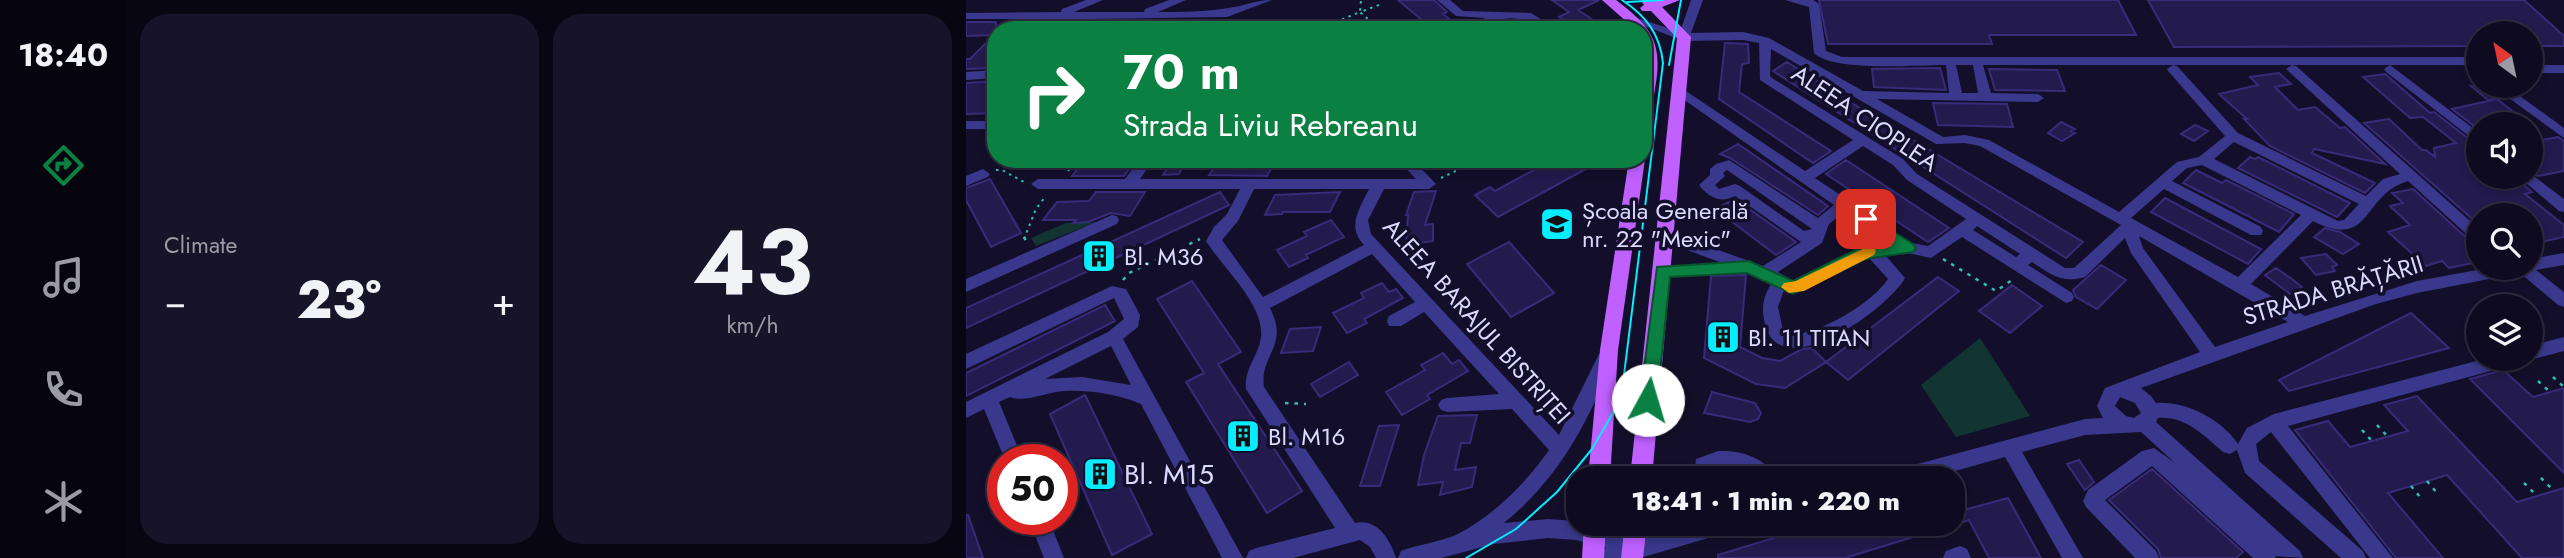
<!DOCTYPE html>
<html lang="en">
<head>
<meta charset="utf-8">
<style>
  body { margin:0; font-family:Jost,sans-serif; background:#171429; color:#f1f3f6; height:100vh; display:flex; flex-direction:column; font-size:26px; white-space:nowrap }
  * { box-sizing:border-box; margin:0 }
  p { font-size:23px; color:#9b9ba5 }
  .icon { flex:none; width:38px; height:38px; fill:none; stroke:currentColor; stroke-width:2; stroke-linecap:round; stroke-linejoin:round }
  .map { position:relative; flex:1; overflow:hidden }
  .drawer { display:flex; flex-direction:column; gap:14px; padding:14px; background:#080612; width:840px }
  .drawer>* { flex:none }
  .top-card { position:absolute; left:21px; top:21px; width:665px; height:147px; border-radius:28px; box-shadow:0 4px 10px #0003,0 0 0 2px #2e2b3e; background:#0b8043; color:#fff; overflow:hidden }
  .needle { width:46px; rotate:327deg }
  .fabs { position:absolute; left:1500px; top:21px; display:grid; gap:14px }
  .fabs a { display:grid; place-items:center; width:77px; height:77px; border-radius:50%; background:#0e0b20; box-shadow:0 4px 10px #0003,0 0 0 2px #2e2b3e; font-size:35px }
  .speed { position:absolute; left:21px; top:444px; display:flex; gap:14px; font-size:35px; font-weight:700; text-align:center }
  .speed>* { display:grid; place-content:center; width:91px; height:91px; border-radius:50%; background:#0e0b20; box-shadow:0 4px 10px #0003,0 0 0 2px #2e2b3e; line-height:1 }
  .speed .limit { border:10px solid #d22; background:#fff; color:#111 }
  .pin { position:absolute; display:grid; place-items:center; width:60px; height:60px; color:#fff; margin:-30px; border-radius:14px; box-shadow:0 4px 10px #0006 }
  .me { position:absolute; width:77px; margin:-38px; rotate:6deg; stroke-linejoin:round; filter:drop-shadow(0 0 5px #0008) }
  .turn { display:flex; align-items:center; gap:24px; height:147px; padding:0 21px; font-size:32px }
  .turn .icon { width:91px; height:91px; stroke-width:2.5 }
  .turn b { display:block; font-size:49px; line-height:60px }
  .big { font-size:52px; font-weight:800; line-height:1.1 }
  .drawer .card { flex:1; display:flex; flex-direction:column; justify-content:center; gap:10px; min-width:0; padding:0 24px; border-radius:28px; background:#171429 }
  .drawer .dial { align-items:center; gap:0 }
  .dial b { font-size:91px; line-height:1 }
  .heat { display:flex; justify-content:space-between; align-items:center; font-size:38px; direction:ltr }
  .drawer .tiles { flex:1; display:grid; gap:14px; grid-template-columns:repeat(2,1fr) }
  .trip { position:absolute; left:600px; top:466px; width:399px; height:70px; border-radius:28px; background:#0e0b20; box-shadow:0 4px 10px #0003,0 0 0 2px #2e2b3e; font-weight:800; line-height:70px; text-align:center }
  main { display:flex; flex:1; min-height:0 }
  .tab-bar { display:flex; flex-direction:column; width:126px; justify-content:space-around; align-items:center; background:#06040d; color:#9b9ba5 }
  .tab-bar .icon { width:49px; height:49px }
  .tab-bar .on { color:#0b8043 }
  .tab-bar b { font-size:32px; color:#f1f3f6 }
  .map>svg:first-child { display:block }
  .green { fill:#123533 }
  .building { fill:#231a4d; stroke:#382b7a; stroke-width:2 }
  .lines { fill:none; stroke-linecap:round; stroke-linejoin:round }
  .path-far1 { stroke:#29c2b5; stroke-width:2; stroke-dasharray:2.5 4.5; stroke-linecap:butt }
  .path { stroke:#29c2b5; stroke-width:2.5; stroke-dasharray:3.5 6; stroke-linecap:butt }
  .minor { fill:#39388c; fill-rule:evenodd }
  .major { fill:#bf60ff; fill-rule:evenodd }
  .tram { stroke:#05edff; stroke-width:2 }
  .route { fill:#0b8043; stroke:#07532c; stroke-width:2 }
  .slow { fill:#f59e0b }
  .labels { text-anchor:middle; dominant-baseline:central; stroke-width:7; stroke-linejoin:round; paint-order:stroke }
  .street-label { font-size:24px; fill:#dcd9ff; stroke:#130f2a }
  .poi-label { font-size:24px; fill:#dcd9ff; stroke:#130f2a; text-anchor:start }
  .near-poi-label { font-size:28px; fill:#dcd9ff; stroke:#130f2a; text-anchor:start }
</style>
</head>
<body>
<main>
<nav class="tab-bar">
<b>18:40</b>
<svg class="icon on" aria-label="directions" viewBox="0 0 24 24"><path d="M12 3l9 9-9 9-9-9zM9 14v-3h6M13 9l2 2-2 2"/></svg>
<svg class="icon" aria-label="music" viewBox="0 0 24 24"><path d="M9 18V5l10-2v13"/><circle cx="6" cy="18" r="3"/><circle cx="16" cy="16" r="3"/></svg>
<svg class="icon" aria-label="phone" viewBox="0 0 24 24"><path d="M5 4h4l2 5-3 2q2 4 5 5l2-3 5 2v4C11 20 4 13 5 4z"/></svg>
<svg class="icon" aria-label="climate" viewBox="0 0 24 24"><path d="M12 3v18M4 7l16 10M4 17L20 7"/></svg>
</nav>
<section class="drawer">
<div class="tiles">
<div class="card"><p>Climate</p>
<div class="heat"><a>−</a><b class="big">23°</b><a>+</a></div>
</div>
<div class="card dial"><b>43</b><p>km/h</p></div>
</div>
</section>
<div class="map">
<svg width="1598" height="558" viewBox="0 0 1598 558">
  <rect width="100%" height="100%" fill="#130f2a"/>
  <!-- green -->
  <path class="green" d="M130 222 70 246 65 238 100 223Z
    M1014 338 1064 416 990 437 955 385Z"/>
  <!-- building -->
  <path class="building" d="M432 0H468L481 12 477 14 487 22 468 30Z
    M586 0H633L612 10 642 30H612L593 17 603 12Z
    M853 0H1152L1170 35H1023L1026 44H862Z
    M1182 0H1558L1598 36V46H1564V33H1512V46L1208 47Z
    M0 22H30V62L24 68 0 69V59H4L28 35 0 36Z
    M759 43 782 44 783 63 776 64 773 92 865 151 847 163 753 99Z
    M821 62 894 108 1117 242 1100 258 807 71Z
    M974 68 980 90 908 87 906 69Z
    M1023 69 1091 70 1099 91 1029 90Z
    M1313 73 1325 84 1309 87 1332 110 1349 107 1374 128 1379 127 1419 164 1348 149 1346 153 1409 183 1399 193 1304 146 1278 119H1281L1253 94 1292 85 1284 77Z
    M1419 74 1464 113 1468 112 1512 146V177H1549L1566 192 1559 194 1598 225V237L1564 244V215H1512V224L1398 123 1423 119 1456 150H1460L1469 157 1468 148 1490 143 1457 117 1444 118 1397 77Z
    M30 81V113L0 114V83Z
    M1505 86H1524L1538 98 1522 100Z
    M1531 99 1553 116 1534 119 1540 124H1512V129L1486 109Z
    M967 103 1041 104 1047 127 972 125Z
    M1095 122 1109 129 1105 131 1109 133 1096 141 1082 133Z
    M1229 125 1242 131 1228 141 1215 134Z
    M1592 137 1598 141V171L1572 176 1564 172V142Z
    M772 144 862 206 852 215 764 158 754 154Z
    M1284 157 1289 159 1292 157 1384 203 1371 217 1272 168Z
    M119 159H137L136 161H169L158 176H106Z
    M207 159H221L213 174 197 175Z
    M274 159H311L301 176 243 175 251 163H272Z
    M588 159H606L618 170 532 217 509 195 524 187 529 191Z
    M880 160 983 228 962 242 860 174Z
    M1230 170 1256 183 1260 180 1328 214 1313 232 1217 183Z
    M24 179 55 233 25 247 0 200V188Z
    M1447 189 1505 242 1512 243V262L1483 268 1476 261 1460 266 1422 232 1444 225 1424 206 1437 203 1426 193Z
    M470 191 459 225 467 224V241L440 245 442 215H440L448 192Z
    M130 192H179L164 216 145 213 122 222 107 223 110 220H77L91 202 123 201Z
    M254 192 263 205 0 328V308Z
    M374 192 364 212H317L316 214 299 215 309 195Z
    M1199 198 1295 249 1282 264 1185 212Z
    M769 199 830 242 810 255 749 209Z
    M365 220 378 237 340 255 342 258 323 267 311 250 341 236 338 232Z
    M1359 228 1374 232 1393 244 1377 254 1348 237Z
    M543 242 588 293 545 317 501 264Z
    M1360 254 1371 265 1366 267 1369 271 1350 275 1335 258Z
    M1135 265 1160 280 1131 309 1110 297 1107 290Z
    M1310 268 1326 279 1336 287 1324 294 1299 275Z
    M780 275 774 347 796 358 814 361 836 349 846 348 860 362 819 388 790 384 738 358 745 276Z
    M972 277 993 291 882 380 860 362Z
    M226 281 275 352 252 364 336 491 301 513 220 382 238 373 191 299Z
    M416 283 423 292 430 289 437 298 398 319 401 323 381 333 367 313 398 298 395 293Z
    M1046 285 1076 306 1044 333 1013 311Z
    M139 305 149 321 0 396V373Z
    M1445 313 1483 348 1323 391 1313 380Z
    M355 327 347 351 315 353 324 329Z
    M477 353 486 364 493 360 502 371 461 395 464 399 436 415 420 392 459 370 455 365Z
    M383 362 392 375 354 397 345 384Z
    M1537 370 1567 397 1598 388V473L1504 379Z
    M746 392 789 403 795 413 792 419 784 422 738 413Z
    M119 395 186 534 146 555 84 414Z
    M1451 396 1551 502 1598 488V558H1556L1481 475 1422 493 1477 558H1430L1329 430 1362 421 1384 447 1442 431 1418 405Z
    M511 415 504 443H495L489 470 510 467 506 487 474 495 477 482 452 485 458 455 472 416Z
    M433 425 414 486H394L413 426Z
    M1113 460 1128 482 1119 490 1101 464Z
    M1186 469 1277 552 1270 558H1195L1192 549 1143 500Z
    M987 488 998 510 1042 498 1075 558H1023L1003 520 987 525Z
    M0 515H2L17 558H0Z
    M856 523H983V526L879 558H752V555Z"/>
  <g class="lines">
    <!-- path-far1 -->
    <path class="path-far1" d="M413 5 394 12 414 30
      M350 30 394 12 395 0
      M30 170H36L58 182
      M102 171 112 159
      M475 178 515 159
      M58 239 70 209 79 197"/>
    <!-- path -->
    <path class="path" d="M58 237 61 243
      M977 259 1030 291 1049 278
      M157 280 163 273 234 239
      M1587 377 1598 387
      M1572 381 1584 392
      M319 403 340 404
      M1411 425 1422 437
      M1396 430 1406 441
      M1575 478 1588 491
      M1461 481 1471 493
      M1558 483 1571 496
      M1445 486 1454 497"/>
    <!-- minor -->
    <path class="minor" d="M120 0H137L108 12H178L179 9 203 0H220L192 12C216 12 239 12 263 8 279 6 289 0 306 0L261 17 124 19 132 30H120L112 19H0V13L95 12 96 9Z
      M471 0H484L497 11 565 13 592 30C572 30 559 15 537 19 521 21 516 30 494 30L519 18 490 16Z
      M725 0H737L725 33 777 32 803 38 897 91 983 93 980 65C951 65 867 72 848 53L843 7 819 0H847L853 4 860 51 876 57H1512V65H1017L1025 93 1072 94 1078 98 1072 102 911 99 977 137 999 135 1023 140 1153 212 1211 162 1233 157 1259 136 1203 72 1201 69 1207 65 1211 66 1272 133 1400 196 1417 179 1434 174 1320 69 1326 65 1330 66 1512 228V241L1507 240 1442 181C1395 195 1406 251 1347 221L1285 284 1339 316 1451 281 1522 268H1564V259L1598 253V265L1570 270 1598 292V307L1592 305 1554 273 1451 293 1410 304 1175 388 1185 396 1190 403C1220 401 1255 419 1272 444L1281 428 1308 414 1518 359H1551L1549 364 1543 366 1322 426 1427 558H1404L1305 432 1290 444 1293 461 1397 551 1400 558H1375L1279 473 1271 450 1264 454 1257 452C1237 435 1220 416 1192 418L1190 422 1334 551 1337 558 1310 556 1309 558H1287L1186 466 1139 500 1190 551 1193 558H1169L1120 507 1117 501 1122 490 1176 451 1188 448 1209 463 1175 432 1119 435 1056 452 1117 558H1096L1039 457 964 478H924L926 472 933 469 1119 419 1137 418 1131 406 1139 388 1234 352 1165 253 1159 238 1119 277C1096 284 1084 274 1066 262L1062 265 1106 293 1108 297 1106 301 1100 303 996 237 965 258 942 253 920 256 939 278C922 309 814 387 799 324 795 308 797 296 806 283L779 272 690 276 688 272 690 268 696 266 756 263 694 240 691 236 699 231 797 266 835 242 769 196C755 204 742 197 733 185L744 175V169L750 164 763 160 852 218 868 205 707 92 709 89H717L839 171 887 140 794 80 793 43 777 40 718 41 665 21 671 18 714 32ZM805 49 970 144 999 143 1014 146 1155 225 1108 268H1099L951 174 937 159 806 78 804 76ZM990 65H1007L1012 93H996ZM1268 142 1393 204 1378 220 1372 221 1248 159ZM897 146 927 165 941 180 1000 219 962 246 946 243 849 178ZM1236 165 1335 215 1272 277 1165 218 1198 189 1285 235H1295L1297 231 1295 227 1206 181 1221 168ZM761 170 846 229 838 231 774 186 769 184 753 189 749 185 759 176 757 173ZM878 212 926 244H905L891 249 827 281 812 272 856 243 863 224ZM1011 226 1054 254 1050 257 1007 230ZM1173 236 1322 322 1249 347 1177 248ZM899 258H903L922 279C905 304 855 333 825 335L817 330 812 307 818 290 827 294 833 292ZM1154 397 1169 403 1175 413 1168 418 1160 416 1149 406Z
      M436 25 444 30H431L432 26Z
      M1424 65 1512 132V143L1420 72 1418 69Z
      M1564 65H1598V73H1564Z
      M30 70V78L0 80V72Z
      M1526 86H1540L1598 128V138Z
      M0 121H30V129H0Z
      M174 159H188L174 179H450L431 159H446L470 184 463 189H418L402 220 405 234 593 435 633 354 639 352 645 354 648 359C620 425 594 477 538 523L582 519 610 521 638 528 668 541 731 523H776L773 529 674 558H629L632 551 640 548 610 540 582 538 528 544 475 558H432L435 551C453 544 475 542 492 534 527 516 561 482 583 450L546 409 481 412 475 410 472 405 475 400 481 398 533 394 458 312 435 326H423L421 321 423 316 449 302 406 254 304 308C324 347 293 354 298 387L389 523C411 518 424 539 430 558H410L404 547 394 540 327 558H280L283 551 290 548 369 528 280 389C278 368 293 356 295 336 298 304 256 267 240 241L248 227 261 214 274 189H72L65 184 72 179H159ZM288 189H403C394 208 380 226 398 245L297 297 256 240 272 221Z
      M17 169 24 174 22 177 0 186V176Z
      M1565 174 1598 199V212L1593 211 1553 177H1564Z
      M146 215 151 216 153 220 151 224 0 292V279Z
      M146 286 160 289 174 315 172 327 157 339 277 558H256L175 404C150 394 125 390 98 391 82 392 58 403 44 397L33 402 57 460H39L18 409 0 418V402L142 332 158 319 148 298 0 369V354ZM145 346 165 385 116 377 79 379Z
      M1598 337V351L1564 360 1561 359H1564V346Z
      M752 451C774 450 800 457 809 478 804 478 797 479 791 478 774 475 771 462 746 469V478H728L730 459Z
      M63 520H83L98 558H78Z
      M994 546 1001 549 1005 558H977L980 551Z"/>
    <!-- major -->
    <path class="major" d="M636 0H650C687 28 697 43 689 89 687 100 687 113 682 122L677 123V30H670Z
      M675 0H714L696 7 725 37 686 478H664L711 38 685 11H676L674 8 678 5Z
      M677 157 679 159 652 350 644 478H622L634 350 663 159H677Z
      M618 523H640L638 558H616Z
      M659 523H681L677 558H655Z"/>
    <!-- tram -->
    <path class="tram" d="M661 2 697 0
      M703 65 715 0
      M500 558 550 529 591 492 626 449 655 399 697 63C694 34 680 16 656 0"/>
  </g>
  <!-- route -->
  <path class="route" d="M900 214 947 244 950 248 947 252 899 259 827 294 781 273 704 277 691 400 689 405 682 407 676 405 674 400 691 267 783 261 827 281 891 249 925 244 894 223 892 219 894 216Z"/>
  <!-- slow -->
  <path class="slow" d="M903 246 908 247 910 251 908 255 838 291 823 293 815 287 818 283 830 281Z"/>
  <!-- icons -->
  <defs>
    <g id="school-square" transform="scale(1.75)"><rect x="-9" y="-9" width="18" height="18" rx="4" fill="#05edff" stroke="#130f2a"/><path d="M0-5L7-2L0 1L-7-2ZM-4 1L0 2.5L4 1V4Q0 6-4 4Z" fill="#111"/></g>
    <g id="building-square" transform="scale(1.75)"><rect x="-9" y="-9" width="18" height="18" rx="4" fill="#05edff" stroke="#130f2a"/><path d="M-4-6H4V6H1V3H-1V6H-4ZM-2.5-4.3h1.7v1.8h-1.7ZM.8-4.3h1.7v1.8H.8ZM-2.5-1h1.7V.8h-1.7ZM.8-1h1.7V.8H.8Z" fill="#111"/></g>
  </defs>
  <g fill-rule="evenodd">
    <use href="#school-square" x="591" y="224"/>
    <use href="#building-square" x="133" y="256"/>
    <use href="#building-square" x="757" y="337"/>
    <use href="#building-square" x="277" y="436"/>
    <use href="#building-square" x="134" y="474"/>
  </g>
  <g class="labels">
    <!-- street labels -->
    <g class="street-label">
      <text transform="translate(899 118) rotate(34)">ALEEA CIOPLEA</text>
      <text transform="translate(1367 290) rotate(-17)">STRADA BRĂȚĂRII</text>
      <text transform="translate(511 321) rotate(48)">ALEEA BARAJUL BISTRIȚEI</text>
    </g>
    <!-- poi labels -->
    <g class="poi-label">
      <text x="616" y="210">Școala Generală<tspan x="616" dy="28">nr. 22 "Mexic"</tspan></text>
      <text x="158" y="256">Bl. M36</text>
      <text x="782" y="337">Bl. 11 TITAN</text>
      <text x="302" y="436">Bl. M16</text>
    </g>
    <!-- near-poi labels -->
    <g class="near-poi-label">
      <text x="158" y="474">Bl. M15</text>
    </g>
  </g>
</svg>
<div class="fabs">
<a><svg class="needle" viewBox="-14 -14 28 28"><path d="M0-13l5 13h-10z" fill="#e53935"/><path d="M0 13l5-13h-10z" fill="#9b9ba5"/></svg></a>
<a><svg class="icon" aria-label="sound" viewBox="0 0 24 24"><path d="M4 9h4l5-4v14l-5-4H4zM17 9q2 3 0 6"/></svg></a>
<a><svg class="icon" aria-label="search" viewBox="0 0 24 24"><circle cx="10" cy="10" r="6"/><path d="M15 15l6 6"/></svg></a>
<a><svg class="icon" aria-label="layers" viewBox="0 0 24 24"><path d="M12 4l9 5-9 5-9-5zM3 14l9 5 9-5"/></svg></a>
</div>
<div class="speed"><div class="limit">50</div></div>
<div class="pin" style="left:900px;top:219px;background:#d93025"><svg class="icon" aria-label="arrive" viewBox="0 0 24 24"><path d="M6 21V4h12l-3 4 3 4H6"/></svg></div>
<svg class="me" style="left:682px;top:400px" viewBox="-20 -20 40 40"><circle r="19" fill="#fff"/><path d="M0-13L10 11 0 6-10 11z" fill="#0b8043"/></svg>
<div class="trip">18:41 · 1 min · 220 m</div>
<div class="top-card">
<div class="turn"><svg class="icon" aria-label="right" viewBox="0 0 24 24"><path d="M7 20v-9h11M14 6l5 5-5 5"/></svg><div><b>70 m</b>Strada Liviu Rebreanu</div></div>
</div>
</div>
</main>
</body>
</html>
